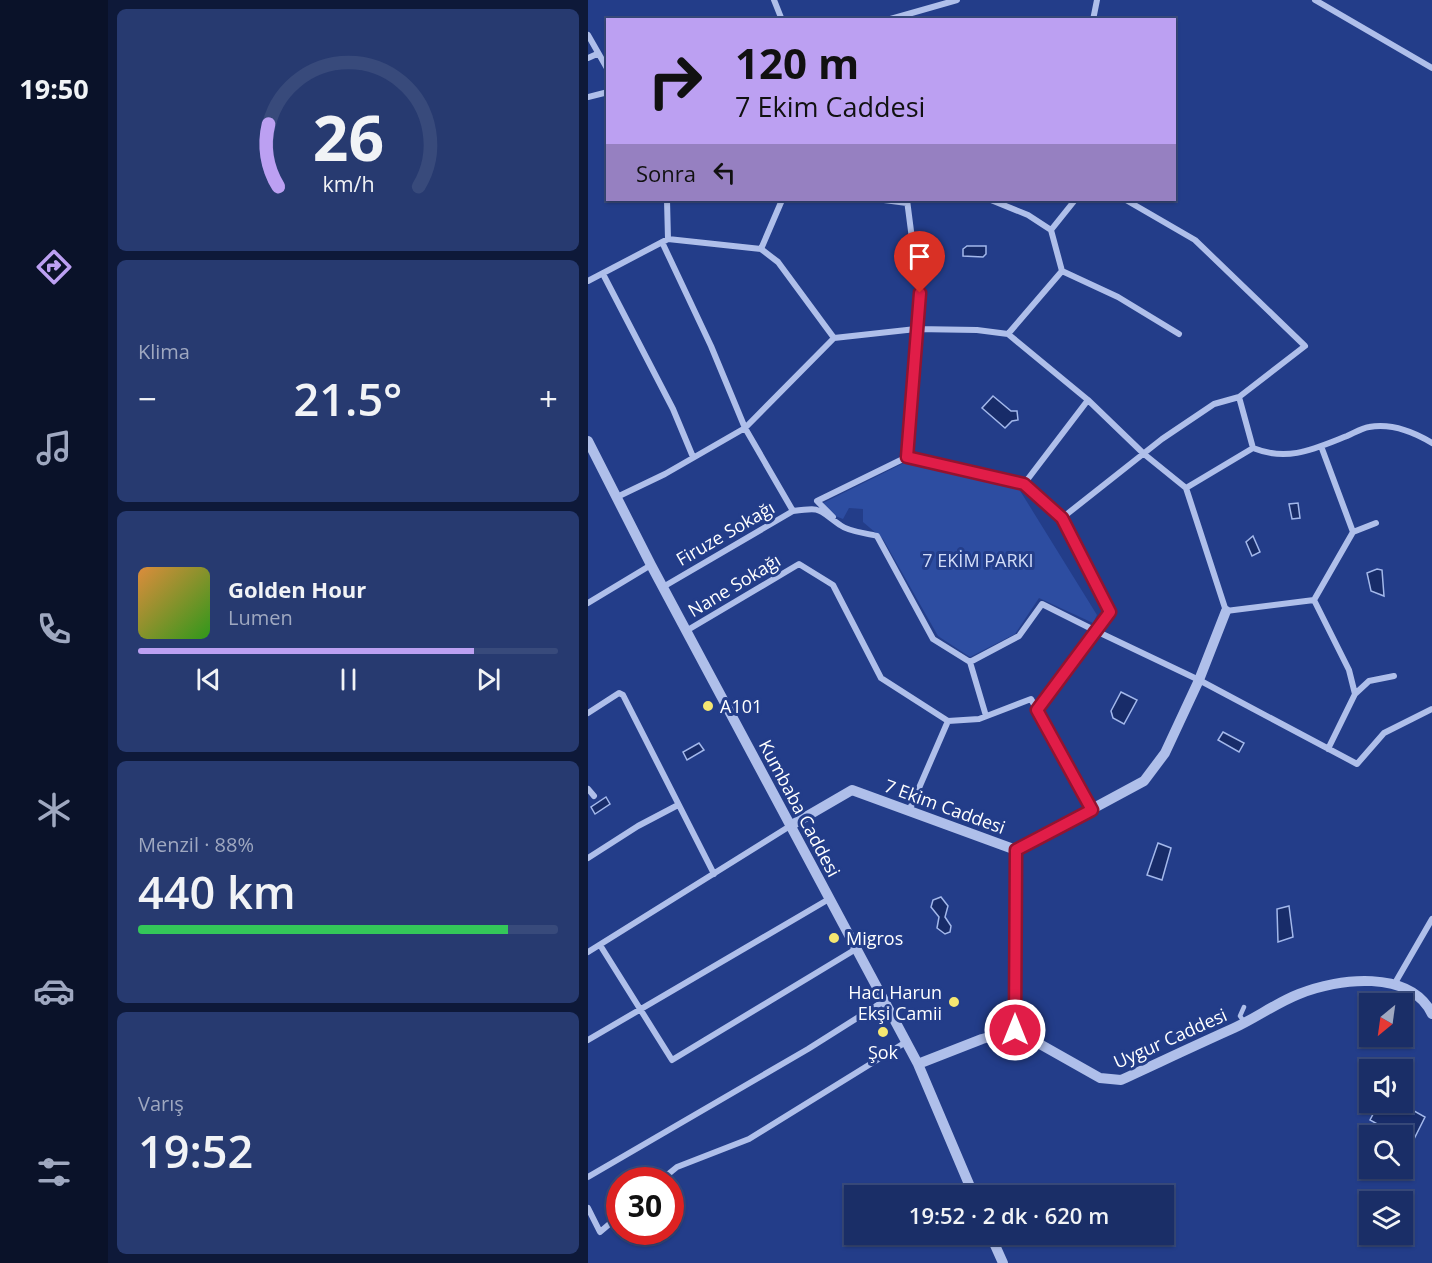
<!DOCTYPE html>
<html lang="tr">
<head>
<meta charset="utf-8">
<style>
  body { margin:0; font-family:"Open Sans",sans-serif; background:#273a70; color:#f1f3f6; height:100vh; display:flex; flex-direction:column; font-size:22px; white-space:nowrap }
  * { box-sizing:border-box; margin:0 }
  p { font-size:20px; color:#9fa8c0 }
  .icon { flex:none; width:33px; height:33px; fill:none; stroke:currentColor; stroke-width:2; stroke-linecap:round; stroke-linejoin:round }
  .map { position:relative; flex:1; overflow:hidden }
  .sheet { display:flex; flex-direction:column; gap:9px; padding:9px; background:#0e1939; width:480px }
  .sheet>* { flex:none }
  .hud { position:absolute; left:18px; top:18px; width:570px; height:183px; border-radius:0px; box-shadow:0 2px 4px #0004,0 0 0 2px #384a7b; background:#bca0f2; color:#111; overflow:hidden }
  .needle { width:39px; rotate:209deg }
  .fabs { position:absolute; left:771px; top:993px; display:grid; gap:12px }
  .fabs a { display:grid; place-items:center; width:54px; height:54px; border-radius:0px; background:#1a2e67; box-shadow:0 2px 4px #0004,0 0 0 2px #384a7b; font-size:30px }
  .speed { position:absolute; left:18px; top:1167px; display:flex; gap:12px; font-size:30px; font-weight:700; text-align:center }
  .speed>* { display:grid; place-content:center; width:78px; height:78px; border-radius:50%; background:#1a2e67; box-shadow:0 2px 4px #0004,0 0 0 2px #384a7b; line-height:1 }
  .speed .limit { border:9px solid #d22; background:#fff; color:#111 }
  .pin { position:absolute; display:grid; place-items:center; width:51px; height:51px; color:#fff; margin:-62px -26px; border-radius:50% 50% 50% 0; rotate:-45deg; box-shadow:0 0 6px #0007 }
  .pin .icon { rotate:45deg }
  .me { position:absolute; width:66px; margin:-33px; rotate:0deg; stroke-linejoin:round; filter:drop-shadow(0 0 4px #0008) }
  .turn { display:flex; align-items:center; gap:21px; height:126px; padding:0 30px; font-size:27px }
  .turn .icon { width:78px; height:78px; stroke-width:2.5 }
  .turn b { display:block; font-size:42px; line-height:51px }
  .then { display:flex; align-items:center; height:57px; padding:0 30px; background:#0003; gap:12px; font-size:22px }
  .big { font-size:45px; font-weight:600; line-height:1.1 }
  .sheet .tile { flex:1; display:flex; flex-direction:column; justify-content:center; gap:9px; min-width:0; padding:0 21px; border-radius:9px; background:#273a70 }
  .sheet .dial { align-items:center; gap:0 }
  .dial svg { height:156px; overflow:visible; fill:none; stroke:#384a7b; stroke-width:7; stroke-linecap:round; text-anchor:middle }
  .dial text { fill:#f1f3f6; stroke:none }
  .song { display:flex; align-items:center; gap:18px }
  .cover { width:72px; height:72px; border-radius:9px; background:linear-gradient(135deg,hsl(30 70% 55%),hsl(110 70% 35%)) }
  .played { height:6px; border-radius:3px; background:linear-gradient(90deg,#bca0f2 80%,#384a7b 80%) }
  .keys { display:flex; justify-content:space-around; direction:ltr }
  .heat { display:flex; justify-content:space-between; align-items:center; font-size:33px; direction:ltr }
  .charge { height:9px; border-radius:4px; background:linear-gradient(90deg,#34c759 88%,#384a7b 0) }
  .trip { position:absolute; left:256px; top:1185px; width:330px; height:60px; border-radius:0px; background:#1a2e67; box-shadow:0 2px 4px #0004,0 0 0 2px #384a7b; font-weight:600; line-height:60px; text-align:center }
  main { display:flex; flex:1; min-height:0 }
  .tabs { display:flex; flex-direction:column; width:108px; justify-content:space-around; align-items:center; background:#0a1229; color:#9fa8c0 }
  .tabs .icon { width:42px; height:42px }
  .tabs .selected { color:#bca0f2 }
  .tabs b { font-size:27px; color:#f1f3f6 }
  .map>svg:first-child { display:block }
  .green { fill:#2d4da1 }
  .water { fill:#182c69; stroke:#a3b8eb; stroke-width:1.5 }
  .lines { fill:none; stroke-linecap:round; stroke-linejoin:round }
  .service { stroke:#afbfea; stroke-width:4.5 }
  .minor { stroke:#afbfea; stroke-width:6 }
  .tertiary { stroke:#afbfea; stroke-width:10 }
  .route-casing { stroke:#92132f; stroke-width:15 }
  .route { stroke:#e11d48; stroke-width:10 }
  .poi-dot { fill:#f6e771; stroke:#233d89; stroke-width:2 }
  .labels { text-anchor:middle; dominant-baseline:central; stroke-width:6; stroke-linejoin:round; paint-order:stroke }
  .street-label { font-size:18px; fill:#fff; stroke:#233d89 }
  .park-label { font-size:18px; fill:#d3ddf8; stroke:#233d89 }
  .poi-label { font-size:18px; fill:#fff; stroke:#233d89; text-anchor:start }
</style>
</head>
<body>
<main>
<nav class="tabs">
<b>19:50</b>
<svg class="icon selected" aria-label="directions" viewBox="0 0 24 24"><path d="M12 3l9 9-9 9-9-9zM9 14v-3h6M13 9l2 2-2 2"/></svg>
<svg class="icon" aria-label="music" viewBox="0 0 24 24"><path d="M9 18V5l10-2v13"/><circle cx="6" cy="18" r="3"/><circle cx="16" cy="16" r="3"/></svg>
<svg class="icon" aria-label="phone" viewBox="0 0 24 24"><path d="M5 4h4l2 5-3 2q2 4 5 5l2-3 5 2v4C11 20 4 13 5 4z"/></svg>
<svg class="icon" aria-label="climate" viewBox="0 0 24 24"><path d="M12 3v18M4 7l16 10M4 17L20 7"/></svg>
<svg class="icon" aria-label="car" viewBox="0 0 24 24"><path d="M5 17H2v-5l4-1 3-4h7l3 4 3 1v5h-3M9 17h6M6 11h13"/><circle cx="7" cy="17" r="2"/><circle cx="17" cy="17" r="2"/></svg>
<svg class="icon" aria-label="filters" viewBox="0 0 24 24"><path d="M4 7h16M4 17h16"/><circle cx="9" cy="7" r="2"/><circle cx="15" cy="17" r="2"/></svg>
</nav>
<section class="sheet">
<div class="tile dial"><svg viewBox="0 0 100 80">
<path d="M14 69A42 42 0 1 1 86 69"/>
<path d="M14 69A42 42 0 0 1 9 37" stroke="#bca0f2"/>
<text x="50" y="56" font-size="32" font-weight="700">26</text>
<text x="50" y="72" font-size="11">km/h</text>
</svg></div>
<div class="tile"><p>Klima</p>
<div class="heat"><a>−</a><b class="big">21.5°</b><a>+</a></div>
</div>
<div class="tile">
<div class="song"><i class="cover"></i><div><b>Golden Hour</b><p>Lumen</p></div></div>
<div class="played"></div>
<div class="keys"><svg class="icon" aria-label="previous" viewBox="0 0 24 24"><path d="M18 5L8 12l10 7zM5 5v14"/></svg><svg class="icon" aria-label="pause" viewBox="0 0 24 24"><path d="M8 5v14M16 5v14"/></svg><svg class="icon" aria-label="next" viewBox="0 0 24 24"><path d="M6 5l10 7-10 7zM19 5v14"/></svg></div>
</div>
<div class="tile"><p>Menzil · 88%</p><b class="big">440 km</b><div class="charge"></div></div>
<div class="tile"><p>Varış</p><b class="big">19:52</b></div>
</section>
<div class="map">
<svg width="844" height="1263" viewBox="0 0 844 1263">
  <rect width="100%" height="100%" fill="#233d89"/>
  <!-- green -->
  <path class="green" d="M320 461 431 489 509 615 505 623 451 598 427 634 382 657 350 636 295 539 275 522V509L261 508 255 519 242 514 235 503Z"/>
  <!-- water -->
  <path class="water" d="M379 246H398V254L395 257 375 256V249Z
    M405 396 423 411H429L430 420 424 421 417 428 394 408Z
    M710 503 712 518 704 519 701 504Z
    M665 536 672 552 664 556 658 542Z
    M789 569 794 570 796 596 783 591 779 573Z
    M533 692 549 700 536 724 525 718 523 711Z
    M635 732 656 743 651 752 630 740Z
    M111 743 116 750 99 760 95 752Z
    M18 797 22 804 7 814 3 807Z
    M570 843 583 848 574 880 559 875Z
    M353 897 360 906 357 917 363 926 362 932 357 934 349 928 351 917 343 907 345 900Z
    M701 906 705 937 690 942 689 909Z
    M791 1103H812L837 1117 824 1143 815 1138 814 1136 809 1135 782 1120Z"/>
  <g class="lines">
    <!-- service -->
    <path class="service" d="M656 1007 652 1016 657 1023"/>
    <!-- minor -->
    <path class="minor" d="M186 0 194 20
      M727 0 844 68
      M299 20 369 0
      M505 20 509 0
      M0 35 20 70
      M0 58 9 54
      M0 97 20 92
      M79 200 80 239
      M296 200 319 203
      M319 200 331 293 319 457
      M403 200 440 215 463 230
      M74 242 123 346 157 428 205 511
      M173 249 194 200
      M474 271 530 297 591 334
      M15 274 85 409 105 457
      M0 281 80 239 173 249 190 262 246 338
      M420 334 474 271 463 230 487 200
      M651 397 665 448
      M733 446 765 532
      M436 484 500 400
      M598 488 665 448C700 462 726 449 759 436 766 433 774 428 781 427 803 423 826 432 844 443
      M29 497 77 474 157 428 246 338 328 329 389 330 420 334 500 400 556 454 598 488 638 611 726 600
      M474 518 574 439 626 404 651 397 717 346 607 240 538 200
      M765 532 788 523
      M75 587 205 511C235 507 229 509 252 525 261 532 278 533 289 536L345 639 382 662 431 636 454 604 508 631 522 612 474 518 436 484 319 457 229 501 245 517
      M726 600 761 670 767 694
      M726 600 765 532
      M0 603 63 565
      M98 631 211 564 245 585 293 678 360 721
      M382 662 398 716
      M449 710 508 631 611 680 769 764 796 733 844 709
      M0 713 31 693 35 695 126 874
      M360 721 391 719 443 699 504 810
      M740 749 767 694 781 681 806 676
      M0 789 6 796
      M321 811 360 721
      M0 858 50 826 90 805
      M12 945 84 1060 268 949
      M0 952 202 826
      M807 983 844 919
      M427 1030 428 850
      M0 1040 241 899
      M0 1177 220 1049 296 1001
      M73 1180 89 1167 161 1139 318 1042
      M0 1208 12 1232 32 1215"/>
    <!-- tertiary -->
    <path class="tertiary" d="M0 441 63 565 330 1064 386 1196
      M202 826 264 790 428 850 556 781 577 753 611 680 638 611
      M330 1064 394 1039 427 1030 512 1078 533 1080C570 1063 608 1045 646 1028 668 1018 688 1003 711 994 750 978 822 969 844 1014
      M402 1234 415 1263"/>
  </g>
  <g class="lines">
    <!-- route casing -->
    <g class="route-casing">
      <path id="route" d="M332 293 319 457 436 484 474 518 522 612 449 710 504 810 428 850 427 1030"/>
    </g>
    <!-- route -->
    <use href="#route" class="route"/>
  </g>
  <!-- markers -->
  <g class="poi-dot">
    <circle cx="120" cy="706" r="6"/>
    <circle cx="246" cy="938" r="6"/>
    <circle cx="366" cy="1002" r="6"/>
    <circle cx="295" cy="1032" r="6"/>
  </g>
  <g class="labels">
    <!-- street labels -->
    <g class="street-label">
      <text transform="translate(137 533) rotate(-30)">Firuze Sokağı</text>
      <text transform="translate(146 585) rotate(-31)">Nane Sokağı</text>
      <text transform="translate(357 806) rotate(20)">7 Ekim Caddesi</text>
      <text transform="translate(212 808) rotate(62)">Kumbaba Caddesi</text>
      <text transform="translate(582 1038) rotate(-24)">Uygur Caddesi</text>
    </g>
    <!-- park labels -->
    <g class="park-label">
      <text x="390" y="560">7 EKİM PARKI</text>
    </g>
    <!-- poi labels -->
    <g class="poi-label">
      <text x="132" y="706">A101</text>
      <text x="258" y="938">Migros</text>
      <text x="354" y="992" text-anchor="end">Hacı Harun<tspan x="354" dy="21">Ekşi Camii</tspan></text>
      <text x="295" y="1052" text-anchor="middle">Şok</text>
    </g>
  </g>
</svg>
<div class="fabs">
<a><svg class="needle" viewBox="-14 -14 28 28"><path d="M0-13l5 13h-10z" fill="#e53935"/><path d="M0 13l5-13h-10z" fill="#9fa8c0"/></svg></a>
<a><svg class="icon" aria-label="sound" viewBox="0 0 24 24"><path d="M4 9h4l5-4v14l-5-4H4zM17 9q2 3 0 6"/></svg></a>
<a><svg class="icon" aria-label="search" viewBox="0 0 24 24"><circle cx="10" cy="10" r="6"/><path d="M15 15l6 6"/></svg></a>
<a><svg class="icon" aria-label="layers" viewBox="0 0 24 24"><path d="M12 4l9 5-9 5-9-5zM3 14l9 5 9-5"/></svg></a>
</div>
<div class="speed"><div class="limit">30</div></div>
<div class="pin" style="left:332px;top:293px;background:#d93025"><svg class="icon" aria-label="arrive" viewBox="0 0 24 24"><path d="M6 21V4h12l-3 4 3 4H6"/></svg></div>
<svg class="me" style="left:427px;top:1030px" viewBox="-20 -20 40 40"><circle r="17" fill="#e11d48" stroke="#fff" stroke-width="3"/><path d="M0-11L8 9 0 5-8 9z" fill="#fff"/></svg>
<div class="trip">19:52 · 2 dk · 620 m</div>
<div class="hud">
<div class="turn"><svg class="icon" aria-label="right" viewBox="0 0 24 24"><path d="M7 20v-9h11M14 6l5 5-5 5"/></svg><div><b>120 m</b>7 Ekim Caddesi</div></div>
<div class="then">Sonra<svg class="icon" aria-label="left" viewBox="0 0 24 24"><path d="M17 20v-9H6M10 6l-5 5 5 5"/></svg></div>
</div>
</div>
</main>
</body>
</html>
